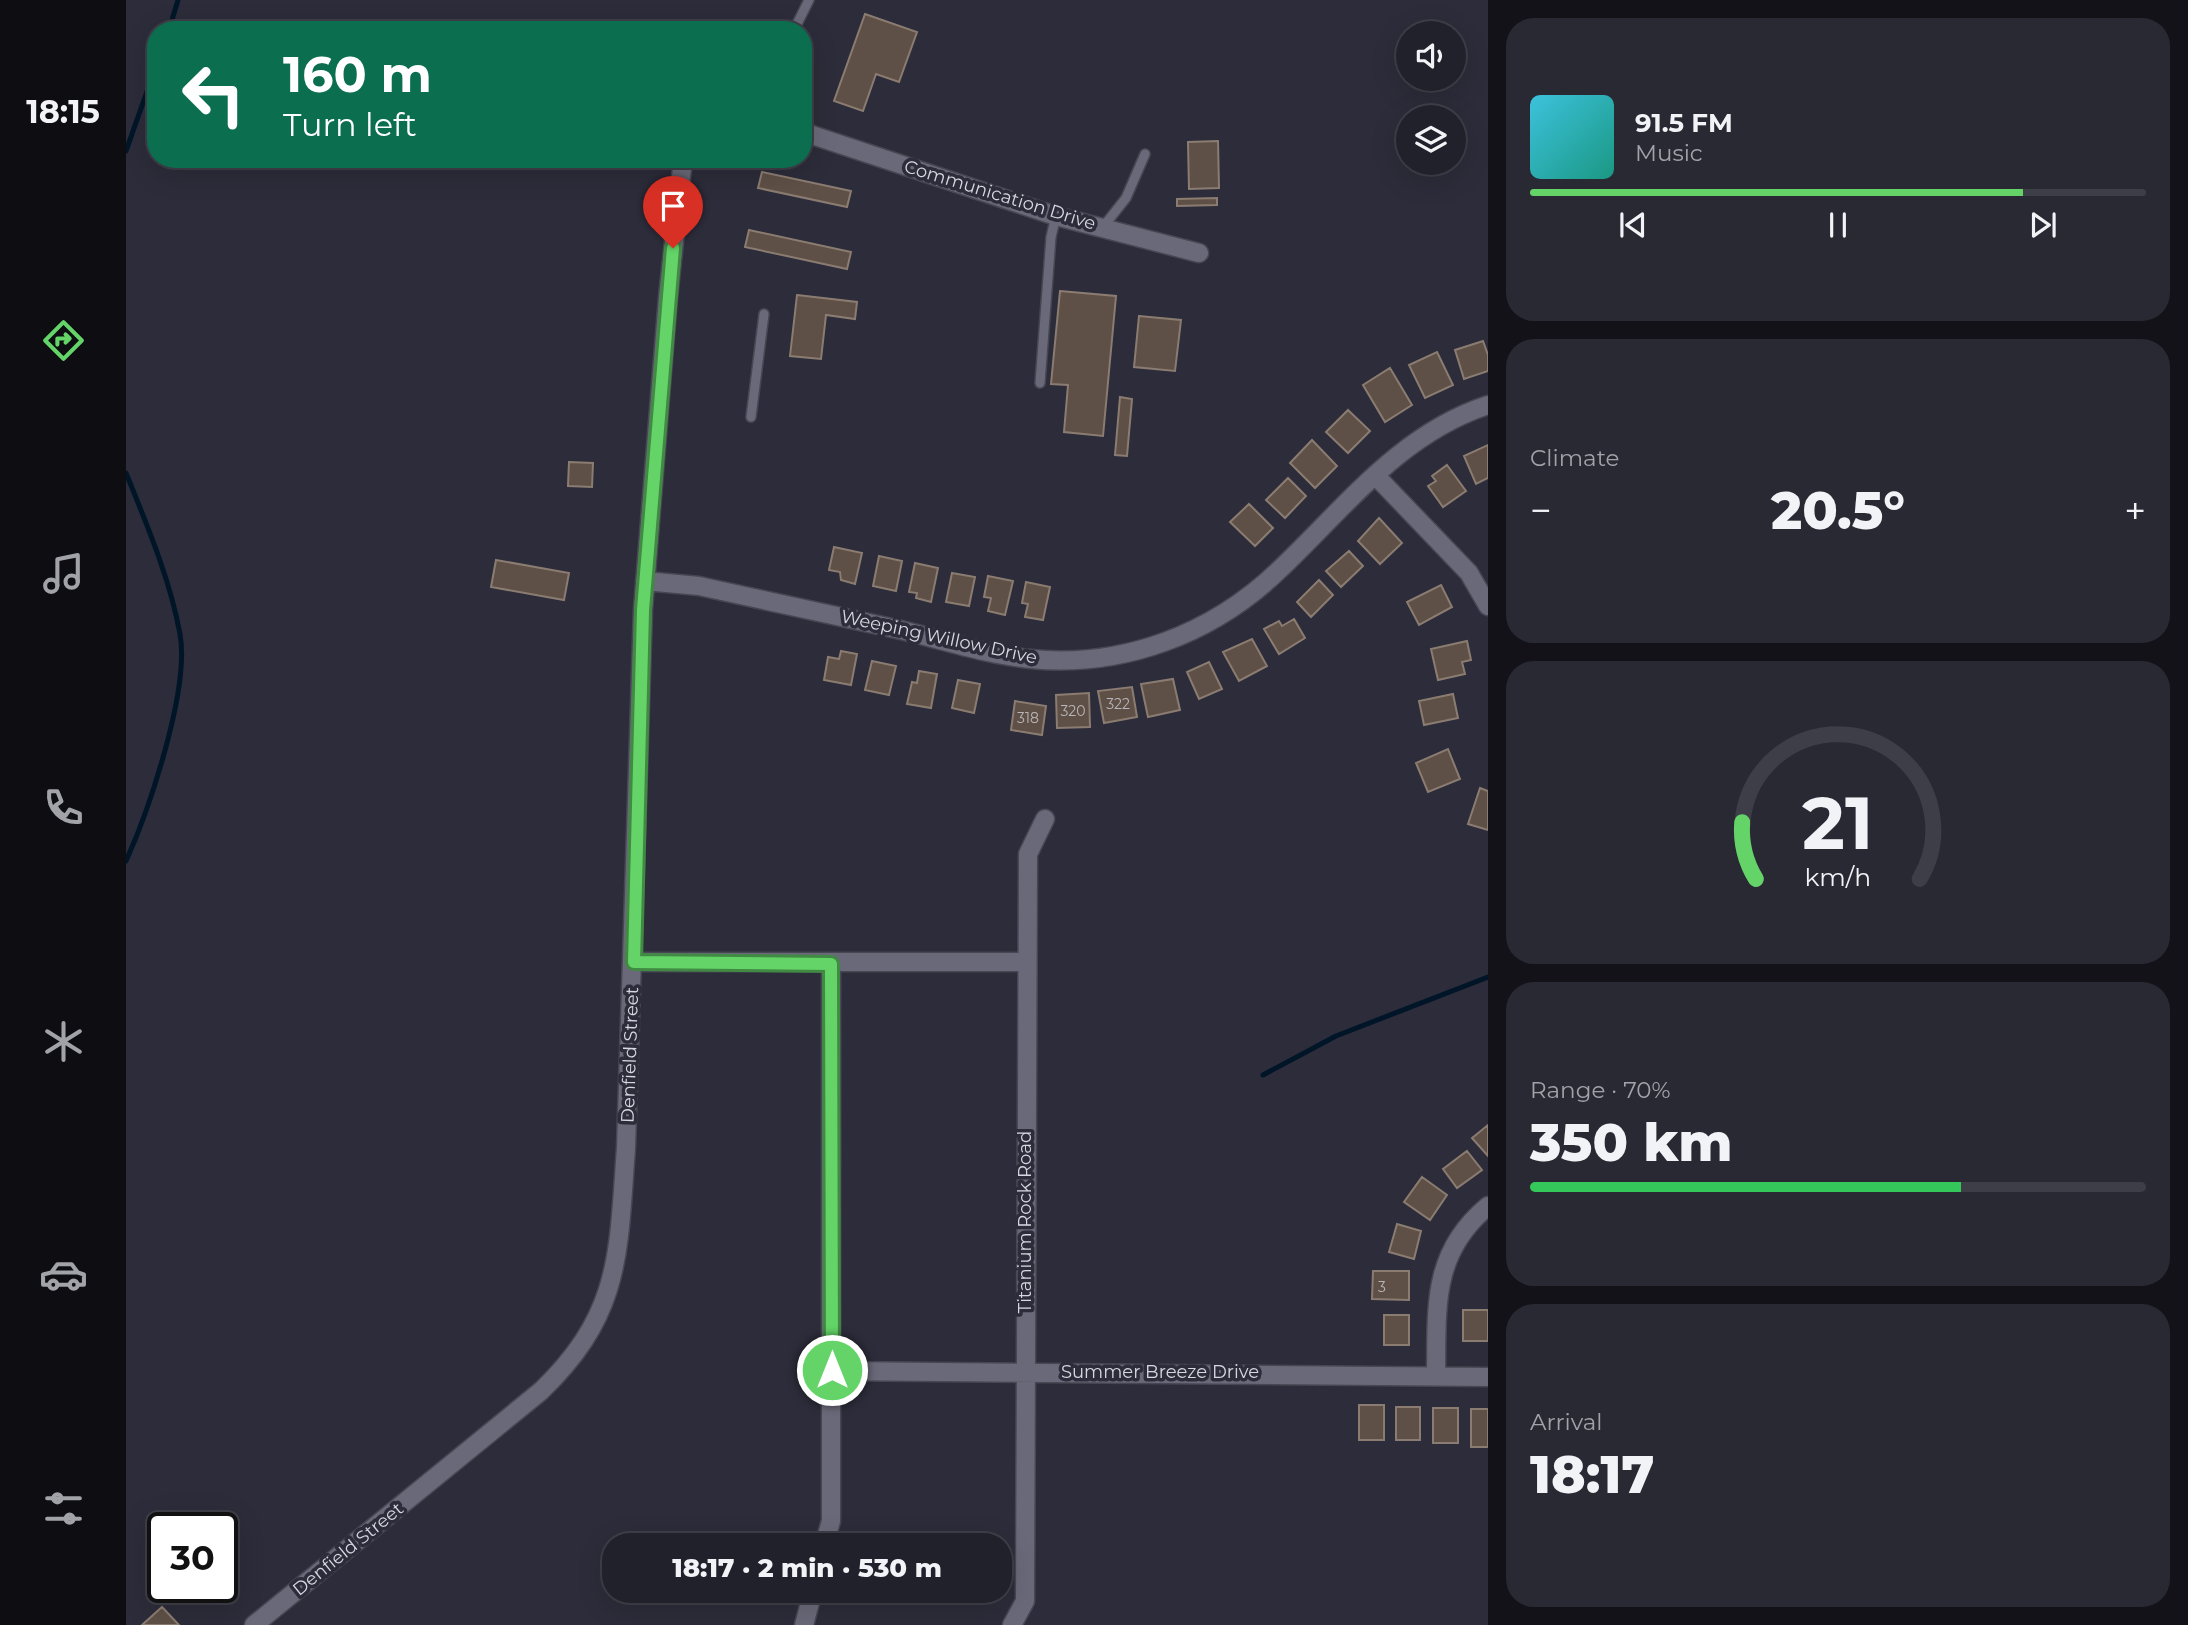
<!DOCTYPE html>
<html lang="en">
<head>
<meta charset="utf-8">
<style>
  body { margin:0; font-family:Montserrat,sans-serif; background:#292934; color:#f1f3f6; height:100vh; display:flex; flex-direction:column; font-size:26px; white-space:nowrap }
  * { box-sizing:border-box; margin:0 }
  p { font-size:23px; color:#a2a3a9 }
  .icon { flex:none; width:38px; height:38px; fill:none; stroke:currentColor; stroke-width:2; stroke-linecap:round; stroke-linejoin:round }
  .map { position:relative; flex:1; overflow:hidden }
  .drawer { display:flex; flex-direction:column; gap:18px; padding:18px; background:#121218; width:700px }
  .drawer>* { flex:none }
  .guide { position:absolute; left:21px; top:21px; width:665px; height:147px; border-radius:28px; box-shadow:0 7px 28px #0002,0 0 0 2px #3e3e48; background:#0b6e4f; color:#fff; overflow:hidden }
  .controls { position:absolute; left:1270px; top:21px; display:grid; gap:14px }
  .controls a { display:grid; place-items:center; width:70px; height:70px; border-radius:50%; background:#21212c; box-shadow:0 7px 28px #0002,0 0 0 2px #3e3e48; font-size:35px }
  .speed { position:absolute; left:21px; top:1512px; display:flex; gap:14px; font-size:35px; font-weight:700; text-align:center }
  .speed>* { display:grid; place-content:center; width:91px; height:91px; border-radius:50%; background:#21212c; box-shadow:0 7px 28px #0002,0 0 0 2px #3e3e48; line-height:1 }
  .speed .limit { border:4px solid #111; border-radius:10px; background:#fff; color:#111 }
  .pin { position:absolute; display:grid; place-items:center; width:60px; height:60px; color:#fff; margin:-72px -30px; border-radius:50% 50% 50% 0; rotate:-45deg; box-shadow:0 0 7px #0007 }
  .pin .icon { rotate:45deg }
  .me { position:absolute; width:77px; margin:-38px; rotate:0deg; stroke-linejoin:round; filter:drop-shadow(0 0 5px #0008) }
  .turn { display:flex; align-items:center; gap:24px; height:147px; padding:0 21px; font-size:32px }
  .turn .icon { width:91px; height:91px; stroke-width:2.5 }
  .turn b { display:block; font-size:49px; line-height:60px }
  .big { font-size:52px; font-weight:800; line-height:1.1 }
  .drawer .tile { flex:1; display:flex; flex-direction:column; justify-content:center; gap:10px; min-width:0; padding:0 24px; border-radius:28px; background:#292934 }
  .drawer .dial { align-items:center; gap:0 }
  .dial svg { height:182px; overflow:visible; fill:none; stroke:#3e3e48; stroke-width:7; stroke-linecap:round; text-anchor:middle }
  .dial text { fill:#f1f3f6; stroke:none }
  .song { display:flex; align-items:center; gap:21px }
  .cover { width:84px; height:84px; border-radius:10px; background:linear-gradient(135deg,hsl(190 70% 55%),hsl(170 70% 35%)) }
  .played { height:7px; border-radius:4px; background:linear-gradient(90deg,#64d468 80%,#3e3e48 80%) }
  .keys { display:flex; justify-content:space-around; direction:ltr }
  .heat { display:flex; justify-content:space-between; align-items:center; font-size:38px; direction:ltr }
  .charge { height:10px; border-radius:5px; background:linear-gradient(90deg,#34c759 70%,#3e3e48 0) }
  .trip { position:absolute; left:476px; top:1533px; width:410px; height:70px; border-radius:28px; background:#21212c; box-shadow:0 7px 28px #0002,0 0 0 2px #3e3e48; font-weight:800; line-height:70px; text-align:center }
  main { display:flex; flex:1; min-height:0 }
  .dock { display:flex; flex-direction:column; width:126px; justify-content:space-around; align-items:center; background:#0d0d12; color:#a2a3a9 }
  .dock .icon { width:49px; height:49px }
  .dock .current { color:#64d468 }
  .dock b { font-size:32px; color:#f1f3f6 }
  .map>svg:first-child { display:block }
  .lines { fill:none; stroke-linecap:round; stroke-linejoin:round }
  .stream { stroke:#001628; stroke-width:5 }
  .building { fill:#5e5046; stroke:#8b7c71; stroke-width:2 }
  .service-casing { stroke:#474753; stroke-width:12 }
  .minor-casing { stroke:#474753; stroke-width:21 }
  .service { stroke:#696979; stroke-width:9 }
  .minor { stroke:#696979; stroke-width:18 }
  .route-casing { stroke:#418a44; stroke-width:18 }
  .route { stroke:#64d468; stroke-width:12 }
  .labels { text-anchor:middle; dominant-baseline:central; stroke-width:7; stroke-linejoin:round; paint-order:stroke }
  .number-label { font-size:14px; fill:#b9b5ba }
  .street-label { font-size:18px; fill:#d7d7e1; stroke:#2c2c3a }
</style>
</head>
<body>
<main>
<nav class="dock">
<b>18:15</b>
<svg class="icon current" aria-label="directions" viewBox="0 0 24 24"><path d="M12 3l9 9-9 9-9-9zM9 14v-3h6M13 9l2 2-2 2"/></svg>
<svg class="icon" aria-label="music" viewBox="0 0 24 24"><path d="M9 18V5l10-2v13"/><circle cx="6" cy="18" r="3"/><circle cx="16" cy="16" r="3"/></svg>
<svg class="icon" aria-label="phone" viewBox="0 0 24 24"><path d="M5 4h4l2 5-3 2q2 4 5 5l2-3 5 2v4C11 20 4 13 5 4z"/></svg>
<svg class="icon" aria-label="climate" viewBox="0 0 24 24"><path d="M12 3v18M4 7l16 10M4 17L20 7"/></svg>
<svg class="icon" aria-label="car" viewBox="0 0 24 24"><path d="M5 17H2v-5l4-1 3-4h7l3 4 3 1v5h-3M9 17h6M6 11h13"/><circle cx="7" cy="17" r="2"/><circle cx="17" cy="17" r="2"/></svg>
<svg class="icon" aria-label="filters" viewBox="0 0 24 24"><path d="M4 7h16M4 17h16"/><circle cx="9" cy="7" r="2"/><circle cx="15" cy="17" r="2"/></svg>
</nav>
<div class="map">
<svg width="1362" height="1625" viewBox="0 0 1362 1625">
  <rect width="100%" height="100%" fill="#2c2c3a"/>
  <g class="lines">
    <!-- stream -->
    <path class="stream" d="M43 30 52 0
      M0 151 30 66
      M0 473C21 525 44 579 54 634 64 689 23 810 0 861
      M1137 1075 1210 1036 1362 977"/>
  </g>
  <!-- building -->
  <path class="building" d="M739 14 791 32 773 82 750 74 737 111 708 101Z
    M1092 141 1093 188 1063 189 1062 142Z
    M636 172 725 191 721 207 632 188Z
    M1091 198V205L1051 206V199Z
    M623 230 725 252 721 269 619 247Z
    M934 291 990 296 977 436 938 432 942 385 925 384Z
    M671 295 731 302 729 319 700 315 695 359 664 356Z
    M1013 316 1055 320 1049 371 1008 367Z
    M1357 341 1362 355V371L1338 379 1329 350Z
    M1311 352 1327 385 1299 398 1283 365Z
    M1264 368 1286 405 1259 422 1237 385Z
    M994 397 1006 399 1001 456 989 455Z
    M1222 410 1244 431 1222 453 1200 432Z
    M1186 440 1211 466 1189 488 1164 463Z
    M1362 445V478L1350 484 1338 456Z
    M443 462 467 463 466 487 442 486Z
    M1321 465 1340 491 1317 507 1302 486 1310 481 1306 476Z
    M1162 478 1180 496 1159 518 1140 500Z
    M1123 504 1147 528 1129 546 1104 522Z
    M1253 518 1276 543 1254 564 1232 541Z
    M708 547 736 553 729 584 715 580 714 572 703 570Z
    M1223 551 1237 566 1215 587 1200 571Z
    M753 556 776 561 770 591 747 586Z
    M370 560 443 573 438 600 365 587Z
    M789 563 812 568 805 602 790 598 791 593 783 592Z
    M826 573 849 577 843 606 820 602Z
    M862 576 887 581 879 615 862 611 865 598 858 597Z
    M1193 580 1207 595 1185 617 1171 602Z
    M900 582 924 587 917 620 899 617 902 604 896 603Z
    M1315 585 1326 607 1293 625 1281 602Z
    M1168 619 1179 638 1153 654 1138 629 1153 621 1156 626Z
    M1126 639 1141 666 1113 681 1097 652Z
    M1341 641 1345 660 1336 662 1339 674 1312 680 1305 649Z
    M715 651 731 654 725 685 698 680 702 657 713 659Z
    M746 661 770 666 763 695 739 690Z
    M1083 662 1096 689 1073 699 1061 672Z
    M793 671 811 674 805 708 781 704 786 682 791 683Z
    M1047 679 1054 710 1022 717 1015 684Z
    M832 680 854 684 848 713 826 708Z
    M1006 687 1011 717 978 723 972 691Z
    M963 693 964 727 931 728 930 695Z
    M1327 694 1332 718 1298 725 1293 701Z
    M889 701 920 706 916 735 885 730Z
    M1322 749 1334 779 1302 792 1290 763Z
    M1354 788 1362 791V830L1342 824Z
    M1362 1125V1156L1346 1138Z
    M1341 1151 1356 1170 1331 1188 1317 1169Z
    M1296 1177 1321 1195 1304 1220 1278 1202Z
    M1271 1224 1295 1231 1288 1259 1263 1252Z
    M1247 1271H1283V1300L1246 1299Z
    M1337 1310H1362V1341H1337Z
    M1258 1315H1283V1345H1258Z
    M1233 1405H1258V1440H1233Z
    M1270 1407H1294V1440H1270Z
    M1307 1408H1332V1443H1307Z
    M1345 1409H1362V1447H1345Z
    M36 1607 53 1625H16Z"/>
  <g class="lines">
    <!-- service casing -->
    <g class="service-casing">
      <path id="service" d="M668 30 683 0
        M977 227 1000 198 1019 154
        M914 383 925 237 930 216
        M625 417 638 314"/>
    </g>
    <!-- minor casing -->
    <g class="minor-casing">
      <path id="minor" d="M677 132 930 216 1073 253
        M1249 475 1343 573 1362 606
        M519 581 573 586C640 601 708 615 775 630 817 640 862 655 905 659 997 668 1086 634 1152 571 1218 509 1273 434 1362 405
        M508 962H900
        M706 1371 1362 1377
        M1310 1375C1311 1308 1305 1253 1362 1206
        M698 1545 705 1521V964
        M128 1625 415 1391C496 1313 492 1253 500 1148L517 609 542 297 557 159
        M678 1625 687 1591
        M886 1625 899 1601 902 854 919 819"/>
    </g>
    <!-- service -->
    <use href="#service" class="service"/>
    <!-- minor -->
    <use href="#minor" class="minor"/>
  </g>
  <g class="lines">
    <!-- route casing -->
    <g class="route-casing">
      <path id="route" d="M547 248 517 610 508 962 705 964 706 1370"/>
    </g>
    <!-- route -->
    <use href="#route" class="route"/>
  </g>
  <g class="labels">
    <!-- number labels -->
    <g class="number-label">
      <text x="992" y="704">322</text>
      <text x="947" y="711">320</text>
      <text x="902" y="718">318</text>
      <text x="1256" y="1287">3</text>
    </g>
    <!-- street labels -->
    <g class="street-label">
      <text transform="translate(874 195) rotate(17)">Communication Drive</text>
      <text transform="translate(813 637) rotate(12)">Weeping Willow Drive</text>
      <text transform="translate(504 1055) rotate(-88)">Denfield Street</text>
      <text transform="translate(899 1222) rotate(-90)">Titanium Rock Road</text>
      <text x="1034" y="1372">Summer Breeze Drive</text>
      <text transform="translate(222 1549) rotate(-39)">Denfield Street</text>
    </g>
  </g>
</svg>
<div class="controls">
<a><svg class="icon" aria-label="sound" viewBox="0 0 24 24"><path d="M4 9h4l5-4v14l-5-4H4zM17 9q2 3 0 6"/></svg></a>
<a><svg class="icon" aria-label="layers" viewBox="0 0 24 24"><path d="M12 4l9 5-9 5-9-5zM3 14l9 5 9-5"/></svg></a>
</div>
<div class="speed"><div class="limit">30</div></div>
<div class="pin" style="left:547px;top:248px;background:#d93025"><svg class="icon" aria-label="arrive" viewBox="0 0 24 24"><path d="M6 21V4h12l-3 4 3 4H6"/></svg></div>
<svg class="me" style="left:706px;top:1370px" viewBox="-20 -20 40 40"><circle r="17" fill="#64d468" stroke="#fff" stroke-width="3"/><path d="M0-11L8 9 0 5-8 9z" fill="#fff"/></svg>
<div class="trip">18:17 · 2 min · 530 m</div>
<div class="guide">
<div class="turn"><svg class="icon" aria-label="left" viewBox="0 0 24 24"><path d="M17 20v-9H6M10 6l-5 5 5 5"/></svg><div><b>160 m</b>Turn left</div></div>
</div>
</div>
<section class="drawer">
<div class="tile">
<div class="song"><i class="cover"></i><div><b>91.5 FM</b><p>Music</p></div></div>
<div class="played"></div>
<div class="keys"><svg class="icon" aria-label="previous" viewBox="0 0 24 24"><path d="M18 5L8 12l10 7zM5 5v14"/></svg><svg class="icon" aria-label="pause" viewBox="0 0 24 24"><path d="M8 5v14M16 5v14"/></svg><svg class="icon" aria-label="next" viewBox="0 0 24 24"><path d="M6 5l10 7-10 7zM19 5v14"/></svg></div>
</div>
<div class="tile"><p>Climate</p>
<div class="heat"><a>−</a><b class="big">20.5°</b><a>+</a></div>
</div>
<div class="tile dial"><svg viewBox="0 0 100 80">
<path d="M14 69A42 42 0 1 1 86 69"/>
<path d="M14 69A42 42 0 0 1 8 44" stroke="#64d468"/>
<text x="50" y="56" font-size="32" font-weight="700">21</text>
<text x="50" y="72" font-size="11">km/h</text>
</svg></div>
<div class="tile"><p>Range · 70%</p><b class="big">350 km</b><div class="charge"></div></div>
<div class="tile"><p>Arrival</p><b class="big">18:17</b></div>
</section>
</main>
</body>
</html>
